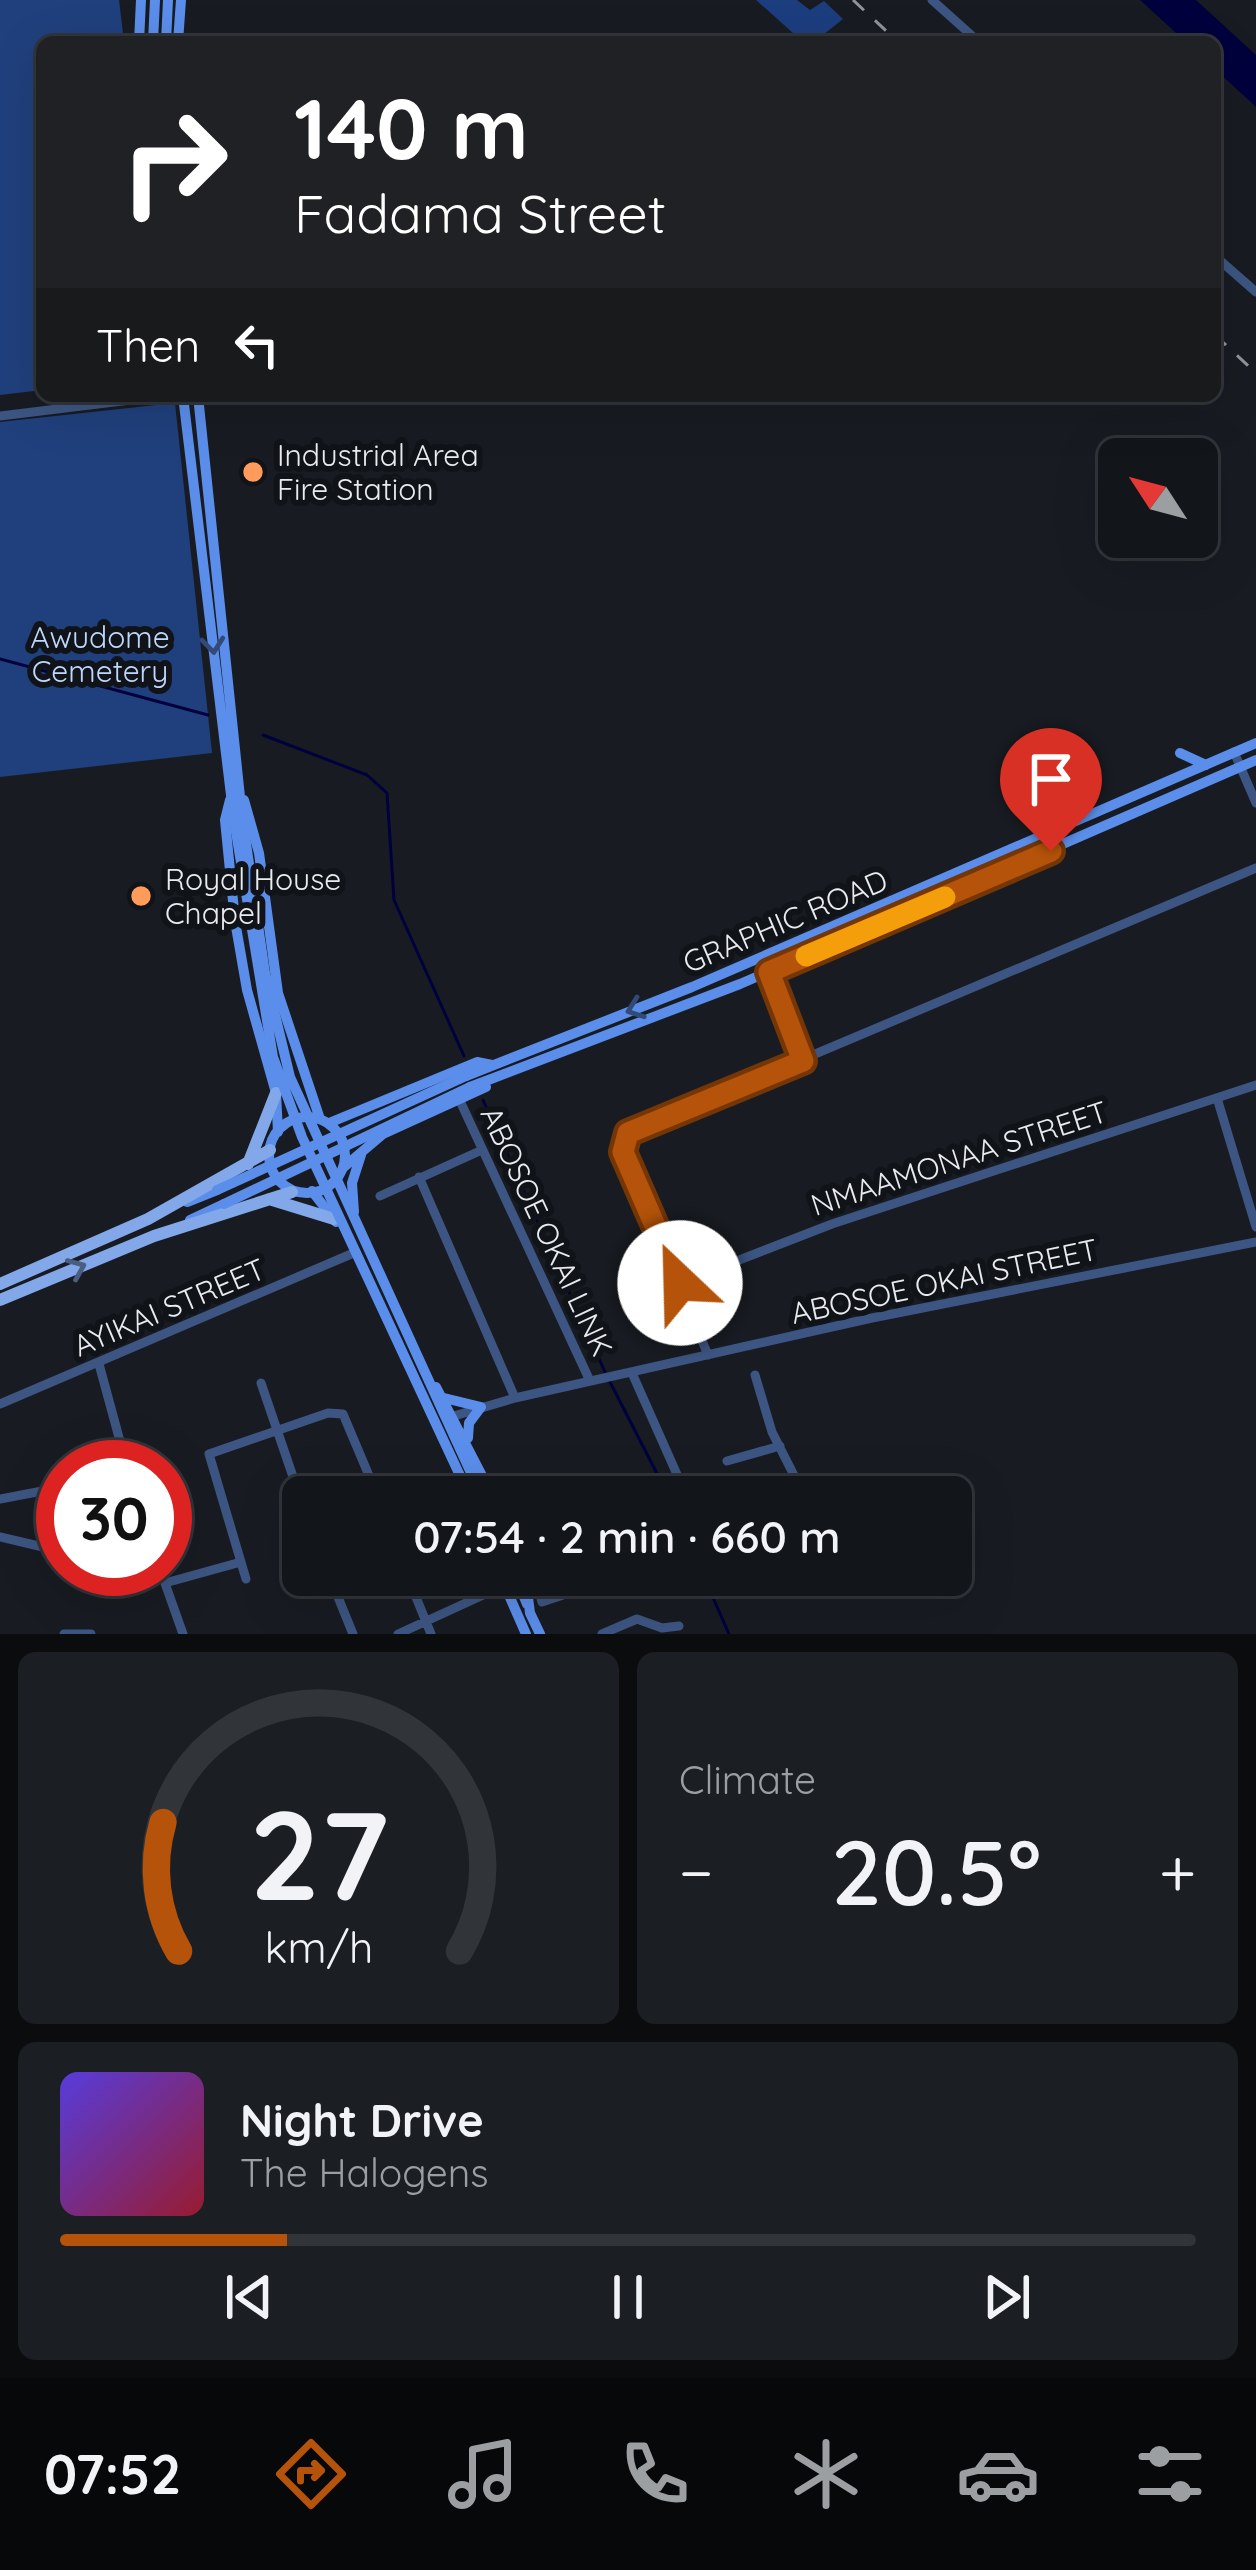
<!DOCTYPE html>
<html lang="en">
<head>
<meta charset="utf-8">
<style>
  body { margin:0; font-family:Quicksand,sans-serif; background:#1b1e23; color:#f1f3f6; height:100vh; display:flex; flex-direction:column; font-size:45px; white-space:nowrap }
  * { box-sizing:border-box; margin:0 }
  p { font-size:39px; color:#9c9fa2 }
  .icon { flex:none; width:66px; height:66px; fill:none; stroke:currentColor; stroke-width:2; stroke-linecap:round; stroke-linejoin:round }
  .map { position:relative; height:1634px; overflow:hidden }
  .drawer { display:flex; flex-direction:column; gap:18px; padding:18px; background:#0a0c0e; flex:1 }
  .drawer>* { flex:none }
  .banner { position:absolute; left:36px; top:36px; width:1185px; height:366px; border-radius:18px; box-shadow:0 12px 48px #0002,0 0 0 3px #313439; background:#202124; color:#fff; overflow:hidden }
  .needle { width:78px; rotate:306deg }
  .tools { position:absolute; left:1098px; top:438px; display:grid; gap:24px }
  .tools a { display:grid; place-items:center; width:120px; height:120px; border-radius:18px; background:#12151a; box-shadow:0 12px 48px #0002,0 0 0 3px #313439; font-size:60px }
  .speed { position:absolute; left:36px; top:1440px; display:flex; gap:24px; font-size:60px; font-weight:700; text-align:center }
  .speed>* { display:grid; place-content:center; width:156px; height:156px; border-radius:50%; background:#12151a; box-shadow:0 12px 48px #0002,0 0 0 3px #313439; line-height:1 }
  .speed .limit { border:18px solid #d22; background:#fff; color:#111 }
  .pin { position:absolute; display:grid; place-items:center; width:102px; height:102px; color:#fff; margin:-123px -51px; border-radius:50% 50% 50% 0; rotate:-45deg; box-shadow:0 0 12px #0007 }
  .pin .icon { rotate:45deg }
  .me { position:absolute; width:132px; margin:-66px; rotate:336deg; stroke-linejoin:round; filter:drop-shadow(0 0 9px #0008) }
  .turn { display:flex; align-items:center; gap:42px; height:252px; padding:0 60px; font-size:54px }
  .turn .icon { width:156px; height:156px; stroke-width:2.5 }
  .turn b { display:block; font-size:84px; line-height:102px }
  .then { display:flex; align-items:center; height:114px; padding:0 60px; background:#0003; gap:24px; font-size:45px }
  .big { font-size:90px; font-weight:600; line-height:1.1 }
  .drawer .tile { flex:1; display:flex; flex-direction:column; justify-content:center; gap:18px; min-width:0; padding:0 42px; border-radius:18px; background:#1b1e23 }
  .drawer .dial { align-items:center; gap:0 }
  .dial svg { height:312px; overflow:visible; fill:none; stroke:#313439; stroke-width:7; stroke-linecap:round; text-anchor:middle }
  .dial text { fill:#f1f3f6; stroke:none }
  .song { display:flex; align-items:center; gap:36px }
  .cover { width:144px; height:144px; border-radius:18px; background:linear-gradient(135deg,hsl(250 70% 55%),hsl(350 70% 35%)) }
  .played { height:12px; border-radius:6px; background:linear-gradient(90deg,#b45309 20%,#313439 20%) }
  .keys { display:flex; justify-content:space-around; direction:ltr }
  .heat { display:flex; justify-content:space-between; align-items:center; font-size:66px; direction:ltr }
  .drawer .tiles { flex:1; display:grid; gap:18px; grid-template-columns:1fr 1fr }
  .tile:last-child { grid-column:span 2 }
  .trip { position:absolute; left:282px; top:1476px; width:690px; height:120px; border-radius:18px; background:#12151a; box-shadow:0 12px 48px #0002,0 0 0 3px #313439; font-weight:600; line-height:120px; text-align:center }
  .tab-bar { display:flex; height:192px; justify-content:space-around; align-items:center; background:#07080a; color:#9c9fa2 }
  .tab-bar .icon { width:84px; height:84px }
  .tab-bar .selected { color:#b45309 }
  .tab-bar b { font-size:54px; color:#f1f3f6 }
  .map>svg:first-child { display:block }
  .green { fill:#20407d }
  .forest { fill:#1c3d7e }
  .water { fill:#00003d }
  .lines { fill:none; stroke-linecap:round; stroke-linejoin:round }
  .stream { stroke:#00003d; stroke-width:3 }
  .minor { stroke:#3d5582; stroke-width:9 }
  .major { stroke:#5b8eeb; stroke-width:10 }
  .highway { stroke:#82a8ea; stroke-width:12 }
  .rail { stroke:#909398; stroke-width:3; stroke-dasharray:15 15; stroke-linecap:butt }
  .major-bridge { stroke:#5b8eeb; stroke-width:10 }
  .oneway { stroke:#324a77 }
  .oneway2 { stroke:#495e81 }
  .route-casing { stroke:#753606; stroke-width:30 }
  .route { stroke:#b45309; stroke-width:21 }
  .slow { stroke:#f59e0b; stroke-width:21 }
  .poi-dot { fill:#ff9b5b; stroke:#101318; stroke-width:4.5 }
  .labels { text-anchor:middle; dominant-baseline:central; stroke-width:12; stroke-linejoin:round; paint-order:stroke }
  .poi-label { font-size:30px; fill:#e9ebef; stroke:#101318; text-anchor:start }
  .park-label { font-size:30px; fill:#c1d6fd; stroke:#101318 }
  .street-label { font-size:30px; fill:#e9ebef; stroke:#101318 }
</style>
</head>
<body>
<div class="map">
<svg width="1256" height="1634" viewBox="0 0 1256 1634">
  <rect width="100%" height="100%" fill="#181c22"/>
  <!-- green -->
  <path class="green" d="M0 0H119L124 42H42V390L0 395Z
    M175 403 212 753 0 777V422Z"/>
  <!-- forest -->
  <path class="forest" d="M756 0H797L810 10 824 1 843 19 814 42H803Z"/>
  <!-- water -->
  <path class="water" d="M1140 0H1196L1256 55V107L1215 69V42H1186Z"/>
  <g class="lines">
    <!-- stream -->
    <path class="stream" d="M0 659 208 715
      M263 735 367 775 387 793 394 900 464 1056
      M483 1100 605 1372
      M609 1380 669 1497
      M703 1575 729 1634"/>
    <!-- minor -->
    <path class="minor" d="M932 0 979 42
      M1215 256 1256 292
      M0 416 163 396
      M1234 752 1256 803
      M769 972 803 1061
      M1217 1098 1256 1227
      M460 1101 590 1381
      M419 1177 515 1398
      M380 1196 482 1150
      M680 1283 832 1224 1256 1085
      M708 1355 623 1152 628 1133 1256 868
      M99 1364 127 1467
      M632 1373 687 1497
      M755 1375 772 1432 805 1497
      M261 1383 303 1506
      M0 1404 356 1252
      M447 1418 515 1398 872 1318 1256 1242
      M727 1461 780 1446
      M0 1499 63 1487
      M0 1537 43 1547 49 1487
      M160 1569 183 1634
      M329 1575 353 1634
      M407 1575 431 1634
      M535 1575 542 1602 581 1589
      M246 1579 209 1454 328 1413 343 1414 378 1497
      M165 1583 241 1562
      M64 1634H91
      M398 1634 505 1585
      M602 1634 637 1619 662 1628 679 1626"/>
    <!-- major -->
    <path class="major" d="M139 42 141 0
      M153 42 155 0
      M166 42 168 0
      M178 42 181 0
      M183 396 234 820
      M198 396 242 816
      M1180 753 1206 765
      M230 800 225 820 235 921 247 990 276 1093 278 1132
      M244 800 259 853 278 993 319 1116
      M466 1076 692 987 1256 743
      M470 1087 740 984 1256 760
      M269 1155a38 38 0 1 1 76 0a38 38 0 1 1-76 0Z
      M329 1123 477 1062 492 1065
      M344 1167 383 1134 486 1087
      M312 1191 336 1222
      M187 1202 217 1190
      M354 1212 352 1183 361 1155
      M190 1220 224 1204
      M436 1387 493 1497
      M444 1398 481 1407
      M468 1438 469 1423 481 1407
      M500 1575 526 1634
      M515 1575 527 1604
      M525 1575 530 1613 540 1634"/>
    <!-- highway -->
    <path class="highway" d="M248 1164 276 1093
      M269 1199 334 1219
      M0 1284 148 1219 270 1150
      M0 1300 154 1236 292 1192"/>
    <!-- rail -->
    <path class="rail" d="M853 0 898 42
      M1215 335 1256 373"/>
    <!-- major-bridge -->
    <path class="major-bridge" d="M242 816 265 973 290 1077 482 1497
      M234 820 273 1057 302 1137 470 1497
      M217 1190 466 1076
      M224 1204 470 1087"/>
  </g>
  <!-- one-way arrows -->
  <defs><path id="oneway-chevron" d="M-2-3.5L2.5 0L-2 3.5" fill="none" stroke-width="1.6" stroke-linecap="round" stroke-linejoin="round" transform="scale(3)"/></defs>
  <g class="oneway">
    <use href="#oneway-chevron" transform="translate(213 645) rotate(84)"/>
    <use href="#oneway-chevron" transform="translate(635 1009) rotate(160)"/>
  </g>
  <use class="oneway2" href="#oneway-chevron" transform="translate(77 1268) rotate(-23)"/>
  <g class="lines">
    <!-- route casing -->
    <g class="route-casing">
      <path id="route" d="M680 1283 623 1152 628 1133 803 1061 769 972 1051 851"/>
    </g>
    <!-- route -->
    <use href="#route" class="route"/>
    <!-- slow -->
    <path class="slow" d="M806 956 945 897"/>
  </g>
  <!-- markers -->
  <g class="poi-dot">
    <circle cx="253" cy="472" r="12"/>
    <circle cx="141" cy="896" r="12"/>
  </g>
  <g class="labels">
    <!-- poi labels -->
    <g class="poi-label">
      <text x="277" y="455">Industrial Area<tspan x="277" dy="34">Fire Station</tspan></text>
      <text x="165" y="879">Royal House<tspan x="165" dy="34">Chapel</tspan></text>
    </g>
    <!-- park labels -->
    <g class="park-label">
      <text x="100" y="637">Awudome<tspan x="100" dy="34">Cemetery</tspan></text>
    </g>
    <!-- street labels -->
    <g class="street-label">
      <text transform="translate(785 921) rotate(-23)">GRAPHIC ROAD</text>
      <text transform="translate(959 1158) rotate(-18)">NMAAMONAA STREET</text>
      <text transform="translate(547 1231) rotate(65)">ABOSOE OKAI LINK</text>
      <text transform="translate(944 1281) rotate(-12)">ABOSOE OKAI STREET</text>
      <text transform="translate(169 1307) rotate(-23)">AYIKAI STREET</text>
    </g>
  </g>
</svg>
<div class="tools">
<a><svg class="needle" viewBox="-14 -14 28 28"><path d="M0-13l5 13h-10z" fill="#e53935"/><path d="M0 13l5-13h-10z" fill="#9c9fa2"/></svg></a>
</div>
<div class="speed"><div class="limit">30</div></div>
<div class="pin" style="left:1051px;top:851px;background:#d93025"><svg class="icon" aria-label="arrive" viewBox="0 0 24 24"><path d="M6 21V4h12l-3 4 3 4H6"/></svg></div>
<svg class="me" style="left:680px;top:1283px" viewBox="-20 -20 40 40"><circle r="19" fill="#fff"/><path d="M0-13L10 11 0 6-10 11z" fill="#b45309"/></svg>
<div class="trip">07:54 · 2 min · 660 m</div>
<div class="banner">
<div class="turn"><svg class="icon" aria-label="right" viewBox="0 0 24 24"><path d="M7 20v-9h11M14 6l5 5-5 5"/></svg><div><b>140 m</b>Fadama Street</div></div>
<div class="then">Then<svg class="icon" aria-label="left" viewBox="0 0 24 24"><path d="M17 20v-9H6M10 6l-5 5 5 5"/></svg></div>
</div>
</div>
<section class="drawer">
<div class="tiles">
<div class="tile dial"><svg viewBox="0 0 100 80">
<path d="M14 69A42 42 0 1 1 86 69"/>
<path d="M14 69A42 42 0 0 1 10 36" stroke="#b45309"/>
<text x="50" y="56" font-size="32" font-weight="700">27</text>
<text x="50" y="72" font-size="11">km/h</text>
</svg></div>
<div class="tile"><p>Climate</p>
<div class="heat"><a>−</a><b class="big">20.5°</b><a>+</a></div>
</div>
<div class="tile">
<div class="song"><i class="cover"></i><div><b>Night Drive</b><p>The Halogens</p></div></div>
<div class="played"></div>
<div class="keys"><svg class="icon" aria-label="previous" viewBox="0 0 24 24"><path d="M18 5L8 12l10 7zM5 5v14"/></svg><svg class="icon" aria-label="pause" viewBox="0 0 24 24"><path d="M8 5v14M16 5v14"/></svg><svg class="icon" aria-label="next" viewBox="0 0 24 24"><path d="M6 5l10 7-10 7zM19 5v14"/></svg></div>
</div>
</div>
</section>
<nav class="tab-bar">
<b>07:52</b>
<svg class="icon selected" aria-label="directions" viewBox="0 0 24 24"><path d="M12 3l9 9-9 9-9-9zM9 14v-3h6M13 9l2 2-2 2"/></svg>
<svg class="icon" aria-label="music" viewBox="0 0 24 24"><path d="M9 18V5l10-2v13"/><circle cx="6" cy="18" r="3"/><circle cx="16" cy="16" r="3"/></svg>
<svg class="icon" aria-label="phone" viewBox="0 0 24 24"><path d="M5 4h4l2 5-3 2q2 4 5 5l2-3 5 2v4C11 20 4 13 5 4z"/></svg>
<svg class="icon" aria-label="climate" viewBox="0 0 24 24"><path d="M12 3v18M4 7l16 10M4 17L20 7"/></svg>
<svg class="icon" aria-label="car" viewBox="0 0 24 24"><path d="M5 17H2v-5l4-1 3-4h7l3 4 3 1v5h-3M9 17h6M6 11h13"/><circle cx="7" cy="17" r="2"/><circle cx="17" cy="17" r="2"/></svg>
<svg class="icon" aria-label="filters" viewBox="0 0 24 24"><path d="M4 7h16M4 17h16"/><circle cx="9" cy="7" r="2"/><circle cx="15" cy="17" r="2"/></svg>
</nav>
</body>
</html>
